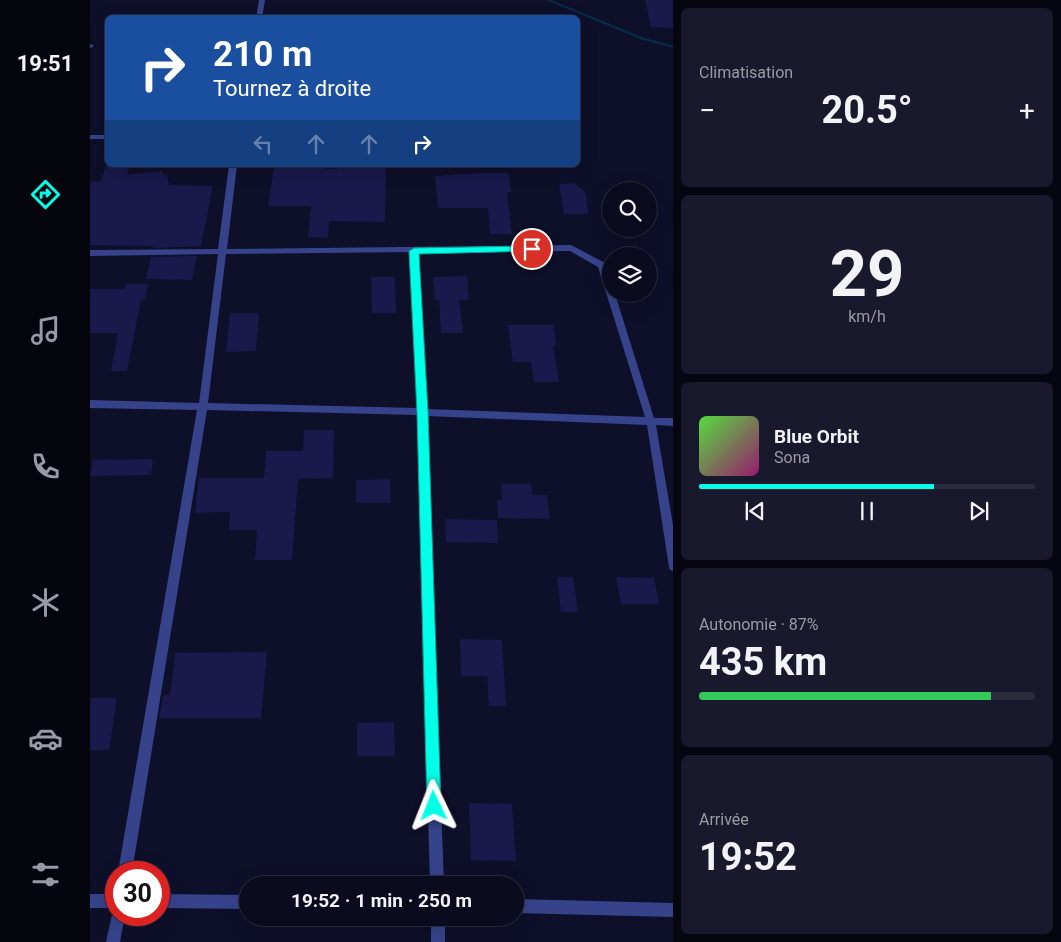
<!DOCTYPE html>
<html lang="fr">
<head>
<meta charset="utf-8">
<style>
  body { margin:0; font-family:Roboto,sans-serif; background:#18192c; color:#f1f3f6; height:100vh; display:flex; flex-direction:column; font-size:19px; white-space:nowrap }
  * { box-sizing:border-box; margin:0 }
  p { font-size:16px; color:#999ba4 }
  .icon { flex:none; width:28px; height:28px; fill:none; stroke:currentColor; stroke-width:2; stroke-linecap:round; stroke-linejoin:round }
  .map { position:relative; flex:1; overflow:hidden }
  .side { display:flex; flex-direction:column; gap:8px; padding:8px; background:#060611; width:388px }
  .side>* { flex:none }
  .hud { position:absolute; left:15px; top:15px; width:475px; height:152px; border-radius:8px; box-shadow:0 5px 20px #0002,0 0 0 1px #2a2b3d; background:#1a4fa0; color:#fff; overflow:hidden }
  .buttons { position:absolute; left:512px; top:182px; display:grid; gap:10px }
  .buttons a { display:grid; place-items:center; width:55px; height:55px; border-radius:50%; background:#0a0b1f; box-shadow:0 5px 20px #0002,0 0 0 1px #2a2b3d; font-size:25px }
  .speed { position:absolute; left:15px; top:861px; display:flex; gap:10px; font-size:25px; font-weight:700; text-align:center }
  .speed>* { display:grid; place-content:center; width:65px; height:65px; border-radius:50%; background:#0a0b1f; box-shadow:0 5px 20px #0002,0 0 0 1px #2a2b3d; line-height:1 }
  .speed .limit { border:8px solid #d22; background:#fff; color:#111 }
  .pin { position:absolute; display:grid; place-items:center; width:42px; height:42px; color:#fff; margin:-21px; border:2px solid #fff; border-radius:50%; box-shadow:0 1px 5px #0007 }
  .me { position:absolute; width:55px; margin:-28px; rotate:358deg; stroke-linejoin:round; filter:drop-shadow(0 0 4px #0008) }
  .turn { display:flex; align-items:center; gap:18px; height:105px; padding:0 25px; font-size:22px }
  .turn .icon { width:65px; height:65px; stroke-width:2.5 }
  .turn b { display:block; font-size:35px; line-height:42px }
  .lanes { display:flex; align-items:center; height:48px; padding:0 25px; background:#0003; justify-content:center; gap:25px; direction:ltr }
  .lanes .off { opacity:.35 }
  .big { font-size:38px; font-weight:700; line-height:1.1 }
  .side .card { flex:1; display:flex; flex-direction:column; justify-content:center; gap:8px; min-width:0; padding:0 18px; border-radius:8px; background:#18192c }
  .side .dial { align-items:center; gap:0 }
  .dial b { font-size:65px; line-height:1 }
  .song { display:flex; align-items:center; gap:15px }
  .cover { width:60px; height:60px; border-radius:8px; background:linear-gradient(135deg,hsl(110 70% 55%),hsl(320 70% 35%)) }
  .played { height:5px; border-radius:2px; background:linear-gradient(90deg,#02ffe7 70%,#2a2b3d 70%) }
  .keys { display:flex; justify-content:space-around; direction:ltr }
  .heat { display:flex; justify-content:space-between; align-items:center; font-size:28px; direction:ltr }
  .charge { height:8px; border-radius:4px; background:linear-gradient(90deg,#34c759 87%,#2a2b3d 0) }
  .trip { position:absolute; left:149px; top:876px; width:285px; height:50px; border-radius:25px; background:#0a0b1f; box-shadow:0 5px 20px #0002,0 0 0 1px #2a2b3d; font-weight:700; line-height:50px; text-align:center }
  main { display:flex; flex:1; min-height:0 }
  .tabs { display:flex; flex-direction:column; width:90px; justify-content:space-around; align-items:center; background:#04040c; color:#999ba4 }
  .tabs .icon { width:35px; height:35px }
  .tabs .selected { color:#02ffe7 }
  .tabs b { font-size:22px; color:#f1f3f6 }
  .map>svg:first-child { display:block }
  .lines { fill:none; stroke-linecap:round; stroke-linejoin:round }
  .stream { fill:#062c4a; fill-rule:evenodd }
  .building { fill:#19194b }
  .minor { fill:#36438b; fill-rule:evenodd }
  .route { fill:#02ffe7; stroke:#01a696 }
</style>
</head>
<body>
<main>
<nav class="tabs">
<b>19:51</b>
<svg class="icon selected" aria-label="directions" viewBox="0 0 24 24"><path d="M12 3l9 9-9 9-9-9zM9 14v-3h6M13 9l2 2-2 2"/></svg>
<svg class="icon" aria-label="music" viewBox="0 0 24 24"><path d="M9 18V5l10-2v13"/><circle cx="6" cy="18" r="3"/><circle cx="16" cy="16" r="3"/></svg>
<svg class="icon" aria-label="phone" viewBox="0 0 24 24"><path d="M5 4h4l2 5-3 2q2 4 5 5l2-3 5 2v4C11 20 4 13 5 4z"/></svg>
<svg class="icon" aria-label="climate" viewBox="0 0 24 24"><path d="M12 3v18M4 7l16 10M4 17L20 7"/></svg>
<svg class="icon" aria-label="car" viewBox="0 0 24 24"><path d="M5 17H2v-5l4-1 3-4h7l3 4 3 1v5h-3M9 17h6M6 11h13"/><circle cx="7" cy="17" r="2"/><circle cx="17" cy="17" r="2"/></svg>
<svg class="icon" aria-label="filters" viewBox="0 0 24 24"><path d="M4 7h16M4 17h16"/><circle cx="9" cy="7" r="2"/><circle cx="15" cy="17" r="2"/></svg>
</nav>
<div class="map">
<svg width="584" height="942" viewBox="0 0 584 942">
  <rect width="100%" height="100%" fill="#0e0f29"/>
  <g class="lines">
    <!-- stream -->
    <path class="stream" d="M456 0H461L552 37 584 46V48L550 39Z"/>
  </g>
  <!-- building -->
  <path class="building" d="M555 0H584V28L561 27Z
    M16 165H39L37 175 72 171 73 175 77 174 79 185 123 186 111 246 63 248V246L0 245V182L11 181Z
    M247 165H296L295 222 239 221 238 238 218 237 221 206H178L184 166 247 169Z
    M394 173H419L421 193 417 192 422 234H400L398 208H348L345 176Z
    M484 183 495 192 499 214H474L469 184Z
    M107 256 102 280 56 279 61 257Z
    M377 276 379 300H369L373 333H351L349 300H345L343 277Z
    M281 277H305L306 313H282Z
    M36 284H58L55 300H51L37 371H21L28 333H0V289H35Z
    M140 313H169L166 351 136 352Z
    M418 325H464L466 346H463L469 382H444L441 362H423Z
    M214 430H244L243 478 208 479 202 560H165L167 530H139L140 512 105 513 109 478H174L176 451H213Z
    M63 459 61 475 0 476 3 460Z
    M300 479 301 503H266V480Z
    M411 484H441L442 495H457L460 519 408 518 407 500H412Z
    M355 519 407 520 408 543 356 542Z
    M467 577H483L488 612H471Z
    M526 577 564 578 569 604H531Z
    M370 639 412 640 416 706H399L397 676H371Z
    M177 652 171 718H69L73 695H80L85 653Z
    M0 698H27L19 750H0Z
    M304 722 305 756H267V723Z
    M379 803 422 804 426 861 381 860Z"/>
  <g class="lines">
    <!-- minor -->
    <path class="minor" d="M169 0H175L172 18H166Z
      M0 44 3 45V47L0 48Z
      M0 135H18V139H0Z
      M139 165H147L137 249 481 245 515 263 521 281V294H525L564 418H584V426L566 425 584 531V571L580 570 579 567 557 425 337 416 354 885H340L327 415 117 410 42 872H28L107 410 0 408V400L109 403 128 254 0 256V250L128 249ZM480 251 508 267 555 417 337 409 328 252ZM320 252 327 408 118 403 136 254Z
      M0 894H26V908H0Z
      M69 894 158 895V909L69 908Z
      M425 899 584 903V917L425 913Z
      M26 909V915H35L30 942H16L23 910Z
      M341 918H355V942H341Z"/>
  </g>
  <!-- route -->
  <path class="route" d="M442 246 445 247V251L329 254 338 412 351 806 349 811 344 813 339 811 337 806 327 412 319 251 324 248Z"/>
</svg>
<div class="buttons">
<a><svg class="icon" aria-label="search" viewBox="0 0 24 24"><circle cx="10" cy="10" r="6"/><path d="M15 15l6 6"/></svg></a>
<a><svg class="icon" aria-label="layers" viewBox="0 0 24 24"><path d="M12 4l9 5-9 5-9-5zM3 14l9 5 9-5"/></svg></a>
</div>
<div class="speed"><div class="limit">30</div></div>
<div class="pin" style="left:442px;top:249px;background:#d93025"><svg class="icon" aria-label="arrive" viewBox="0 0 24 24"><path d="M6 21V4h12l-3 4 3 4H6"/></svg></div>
<svg class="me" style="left:344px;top:806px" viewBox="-20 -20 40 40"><path d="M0-17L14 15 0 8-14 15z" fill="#02ffe7" stroke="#fff" stroke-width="4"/></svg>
<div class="trip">19:52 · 1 min · 250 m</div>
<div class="hud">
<div class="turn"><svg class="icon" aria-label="right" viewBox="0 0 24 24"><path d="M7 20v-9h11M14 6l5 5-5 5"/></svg><div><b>210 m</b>Tournez à droite</div></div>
<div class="lanes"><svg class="icon off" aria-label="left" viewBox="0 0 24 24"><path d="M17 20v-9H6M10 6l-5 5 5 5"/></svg><svg class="icon off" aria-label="ahead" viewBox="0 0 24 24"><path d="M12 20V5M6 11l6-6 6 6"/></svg><svg class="icon off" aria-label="ahead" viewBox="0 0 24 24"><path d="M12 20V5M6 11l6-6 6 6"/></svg><svg class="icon" aria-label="right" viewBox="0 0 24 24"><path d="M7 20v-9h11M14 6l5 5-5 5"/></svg></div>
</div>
</div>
<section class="side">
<div class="card"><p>Climatisation</p>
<div class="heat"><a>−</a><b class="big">20.5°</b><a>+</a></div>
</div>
<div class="card dial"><b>29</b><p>km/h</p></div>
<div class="card">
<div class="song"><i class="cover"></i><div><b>Blue Orbit</b><p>Sona</p></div></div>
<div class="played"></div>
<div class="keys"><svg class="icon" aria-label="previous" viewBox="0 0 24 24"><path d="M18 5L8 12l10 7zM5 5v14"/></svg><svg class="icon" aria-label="pause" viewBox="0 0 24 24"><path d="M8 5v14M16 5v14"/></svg><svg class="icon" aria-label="next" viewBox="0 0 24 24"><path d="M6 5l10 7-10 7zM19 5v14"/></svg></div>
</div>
<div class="card"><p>Autonomie · 87%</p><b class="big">435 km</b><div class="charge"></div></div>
<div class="card"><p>Arrivée</p><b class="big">19:52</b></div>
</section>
</main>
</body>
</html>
